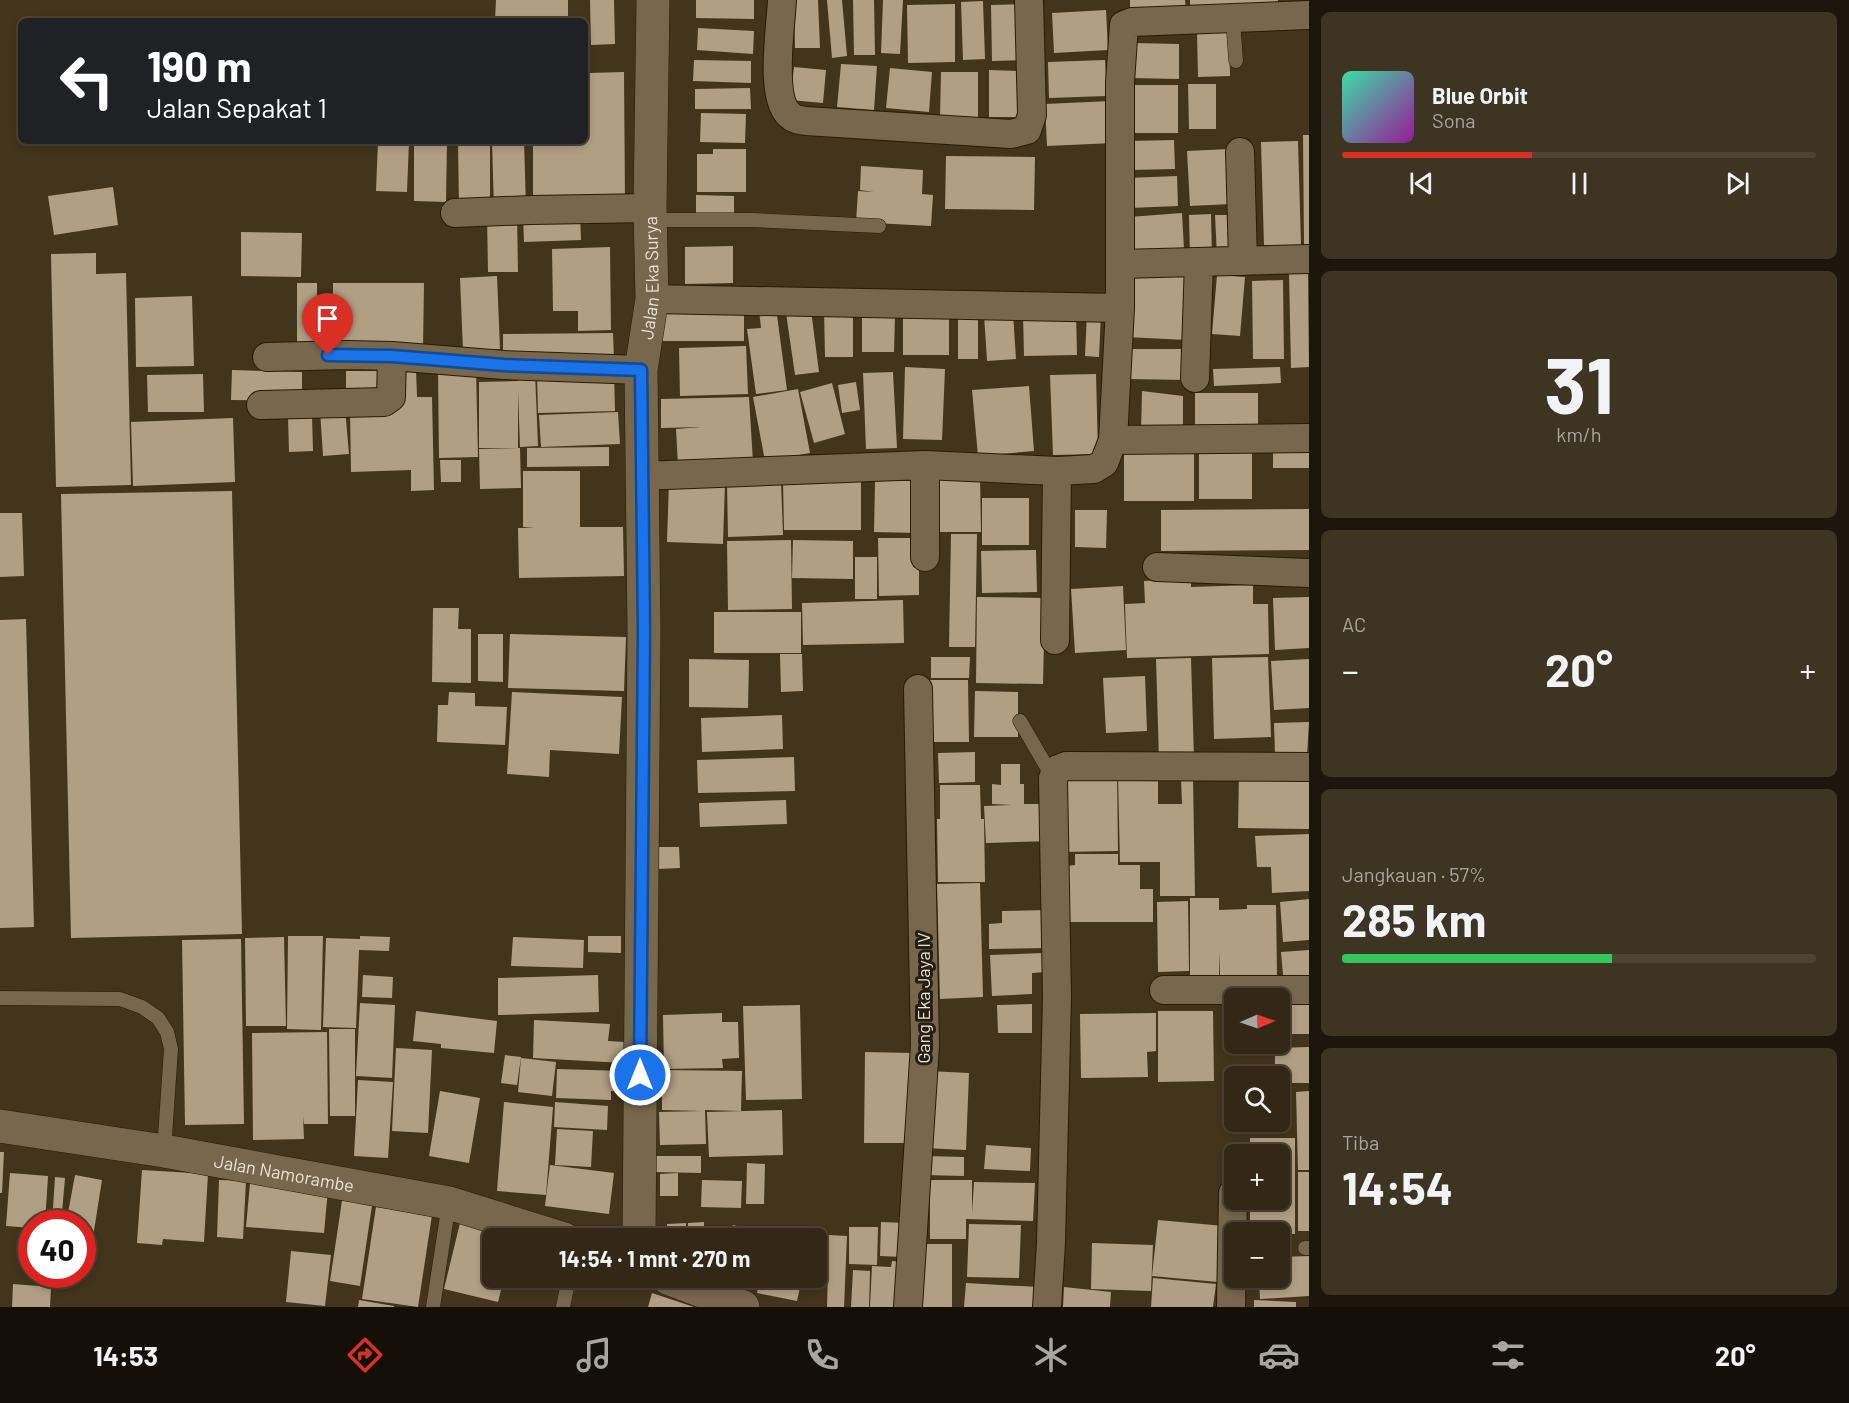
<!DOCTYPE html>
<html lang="id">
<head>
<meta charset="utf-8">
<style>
  body { margin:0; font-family:Barlow,sans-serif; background:#3d3422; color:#f1f3f6; height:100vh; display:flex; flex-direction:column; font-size:22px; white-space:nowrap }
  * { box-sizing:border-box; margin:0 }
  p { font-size:20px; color:#a8a6a0 }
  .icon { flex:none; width:33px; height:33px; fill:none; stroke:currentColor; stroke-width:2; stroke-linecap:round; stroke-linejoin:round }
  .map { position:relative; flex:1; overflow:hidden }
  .panel { display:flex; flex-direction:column; gap:12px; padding:12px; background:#1c160c; width:540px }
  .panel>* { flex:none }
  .guide { position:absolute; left:18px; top:18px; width:570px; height:126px; border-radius:9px; box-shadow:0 3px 9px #0003,0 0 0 2px #4d4434; background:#202124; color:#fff; overflow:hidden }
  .needle { width:39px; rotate:88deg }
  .fabs { position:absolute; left:1224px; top:988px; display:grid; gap:12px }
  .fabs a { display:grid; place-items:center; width:66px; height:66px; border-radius:9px; background:#322815; box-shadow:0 3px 9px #0003,0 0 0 2px #4d4434; font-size:30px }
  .speed { position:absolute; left:18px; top:1210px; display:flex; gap:12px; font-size:30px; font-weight:700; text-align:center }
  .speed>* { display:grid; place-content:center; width:78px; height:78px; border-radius:50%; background:#322815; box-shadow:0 3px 9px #0003,0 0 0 2px #4d4434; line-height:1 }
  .speed .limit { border:9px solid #d22; background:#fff; color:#111 }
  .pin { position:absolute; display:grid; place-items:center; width:51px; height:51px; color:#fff; margin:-62px -26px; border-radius:50% 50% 50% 0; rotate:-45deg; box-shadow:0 0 6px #0007 }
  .pin .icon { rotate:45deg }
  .me { position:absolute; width:66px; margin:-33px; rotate:0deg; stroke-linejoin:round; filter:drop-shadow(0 0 4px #0008) }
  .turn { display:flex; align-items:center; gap:21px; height:126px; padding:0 30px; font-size:27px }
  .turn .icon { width:78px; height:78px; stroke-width:2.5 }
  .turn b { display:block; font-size:42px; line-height:51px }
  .big { font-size:45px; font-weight:700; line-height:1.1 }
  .panel .card { flex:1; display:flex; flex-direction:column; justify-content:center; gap:9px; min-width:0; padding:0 21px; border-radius:9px; background:#3d3422 }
  .panel .dial { align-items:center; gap:0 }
  .dial b { font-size:78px; line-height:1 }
  .song { display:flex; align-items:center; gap:18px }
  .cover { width:72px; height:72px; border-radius:9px; background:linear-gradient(135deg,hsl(160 70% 55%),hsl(300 70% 35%)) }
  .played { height:6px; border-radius:3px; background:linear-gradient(90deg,#d93025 40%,#4d4434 40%) }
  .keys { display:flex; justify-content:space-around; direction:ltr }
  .heat { display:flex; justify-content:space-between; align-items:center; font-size:33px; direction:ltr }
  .charge { height:9px; border-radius:4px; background:linear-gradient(90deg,#34c759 57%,#4d4434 0) }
  .trip { position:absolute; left:482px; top:1228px; width:345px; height:60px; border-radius:9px; background:#322815; box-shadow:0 3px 9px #0003,0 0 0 2px #4d4434; font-weight:700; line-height:60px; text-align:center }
  .dock { display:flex; height:96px; justify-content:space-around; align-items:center; background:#141008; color:#a8a6a0 }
  .dock .icon { width:42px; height:42px }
  .dock .active { color:#d93025 }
  .dock b { font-size:27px; color:#f1f3f6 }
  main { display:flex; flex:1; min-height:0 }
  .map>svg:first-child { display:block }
  .building { fill:#b09f83 }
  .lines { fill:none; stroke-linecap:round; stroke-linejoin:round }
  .service-casing { stroke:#291c04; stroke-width:15 }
  .minor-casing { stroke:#291c04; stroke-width:30 }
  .tertiary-casing { stroke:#291c04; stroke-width:34 }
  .secondary-casing { stroke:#291c04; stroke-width:34 }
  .service { stroke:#76674d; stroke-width:14 }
  .minor { stroke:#76674d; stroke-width:28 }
  .tertiary { stroke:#76674d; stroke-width:33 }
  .secondary { stroke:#76674d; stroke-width:33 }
  .route-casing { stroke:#114b97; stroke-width:15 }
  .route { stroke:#1a73e8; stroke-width:10 }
  .labels { text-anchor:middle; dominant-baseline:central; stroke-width:6; stroke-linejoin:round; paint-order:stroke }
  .street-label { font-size:18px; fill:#ece3d5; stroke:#241e13 }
</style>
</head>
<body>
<main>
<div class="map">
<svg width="1309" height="1307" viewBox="0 0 1309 1307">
  <rect width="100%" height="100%" fill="#43351c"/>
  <!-- building -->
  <path class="building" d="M496 0H568V21H495Z
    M590 0H614L615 44 591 45Z
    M696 0H754V19L696 18Z
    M794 0H818L820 48H795Z
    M827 0H842L847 56 832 58Z
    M853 0H874L875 55H854Z
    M883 0H903L900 54 881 53Z
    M1130 0H1185L1186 11 1130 13Z
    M1190 0H1278V7L1190 8Z
    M983 1 985 59 963 60 961 2Z
    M955 4V62L908 63 907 5Z
    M1023 4 1024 60 992 61 991 5Z
    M1106 10 1108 50 1054 53 1052 13Z
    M698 28 754 31 753 54 697 50Z
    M1229 29 1230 76 1198 77 1197 30Z
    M1132 43 1179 44V79L1132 78Z
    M694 60 751 61V83L693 81Z
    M1105 60 1107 96 1049 98 1048 62Z
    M841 64 877 66 874 110 837 107Z
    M794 67 826 70 823 103 790 100Z
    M890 68 932 72 929 112 886 108Z
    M989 70 1019 71 1018 117H989Z
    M624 72 625 205 533 206V141H585V125H590L589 73Z
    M941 72H978V117H940Z
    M1188 84H1216V129H1189Z
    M1134 85H1178V133H1135Z
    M750 88 751 109H695V89Z
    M1111 101 1113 143 1047 146 1045 104Z
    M701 113 746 114 745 143 700 142Z
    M1303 135H1309V244H1304Z
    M1174 140 1175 169 1130 170 1129 141Z
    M378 141H409L407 192 376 191Z
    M414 141H447L446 202 414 201Z
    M458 141H490V211L459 212Z
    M492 141H524L526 208 494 209Z
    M1298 141 1301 245H1264L1261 142Z
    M713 149H746V192H697V154H713Z
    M1229 149 1231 204 1190 206 1187 151Z
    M946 156 1035 157 1034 210 945 209Z
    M861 166 923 170 922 194 933 195 931 226 856 222 858 191 874 192 860 190Z
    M1177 176 1178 206 1129 208 1128 178Z
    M113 187 118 225 54 235 48 196Z
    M696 195 734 196V214L696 213Z
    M580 212 581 240 524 242 523 214Z
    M487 213H517L518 272H488Z
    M1182 213 1184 249 1131 253 1129 217Z
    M1211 214 1212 256 1190 257 1189 215Z
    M1215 215H1232L1234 256H1217Z
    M241 232 302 233 301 277 241 276Z
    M733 246V283L685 284V247Z
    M610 247 611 330 578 331V311H553L552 249Z
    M96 253V274L126 273 131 485 56 487 51 254Z
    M1130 269 1191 272 1187 340 1126 337Z
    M1289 272H1308L1309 367 1291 368Z
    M1217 275 1245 277 1240 336 1212 334Z
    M497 276 500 349 463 351 460 278Z
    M1283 280 1284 359H1253L1252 281Z
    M297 283H317V350H297Z
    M333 283H424L423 349 333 348Z
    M192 296 194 366 136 367 135 298Z
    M661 307H744V341H661Z
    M958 307H978V359H958Z
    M776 308 787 390 756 394 747 329 761 328 759 310Z
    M903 309H949V355H903Z
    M811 310 819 372 795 375 786 313Z
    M824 311H853V357H825Z
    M1076 312 1077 355 1024 356 1023 313Z
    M1087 312H1101L1099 357 1085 356Z
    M1013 313 1016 359 987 361 984 315Z
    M862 314 895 315 894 352H862Z
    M613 333 614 358 503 359V334Z
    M746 346 748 394 680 396 679 348Z
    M1127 349H1188V380L1127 379Z
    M905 367 945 369 942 440 903 439Z
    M1280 367 1281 383 1214 386 1213 369Z
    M438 369H476L478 457 439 458Z
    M232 370 302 372V401L231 400Z
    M416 370 417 397H432L434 490 411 491V470L351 472 350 409 396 408 395 371Z
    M346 371H384L383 399H346Z
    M535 372 538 446 520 447 518 391V448H479V382L518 381V373Z
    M614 372 615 411 538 413 537 374Z
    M893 372 897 448 866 449 863 373Z
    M203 374 204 412H148L147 375Z
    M1096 374 1098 454 1053 455 1050 375Z
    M856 382 860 410 842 413 838 385Z
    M832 383 845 434 814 443 800 392Z
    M1029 386 1034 451 978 456 972 390Z
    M798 389 810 453 765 461 753 397Z
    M1142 391 1183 396V432L1141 433Z
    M1195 393H1258V431L1195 430Z
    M749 397 753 462 678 466 676 429 701 427 661 428V399Z
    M345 408 349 454 323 456 320 410Z
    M618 412 620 444 541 447 539 415Z
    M312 416 313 451 289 452 288 417Z
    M233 418 235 482 133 486 131 422Z
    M1273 446H1309V468H1273Z
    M609 447V466L527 467V448Z
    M520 448 521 488 480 489 479 449Z
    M1124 450H1194V501H1124Z
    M1199 451H1252V499H1199Z
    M440 460H461V482H441Z
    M523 471H580V527H623L624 576 519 578 518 528H534L523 527Z
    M935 477H980L981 532H936Z
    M783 480H861V530H784Z
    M669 481 725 483 723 544 667 542Z
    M875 481H920L919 533 874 532Z
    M781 482 783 535 728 537 727 483Z
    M232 491 242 934 71 938 61 494Z
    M982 498H1029V545H982Z
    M1309 509V550L1161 551V510Z
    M1075 510H1107L1106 548 1075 547Z
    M0 513H22L24 576 0 577Z
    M951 534H977L975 647H949Z
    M878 538H912L913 567 919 568V595L879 596Z
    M791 540 792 609 728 610 727 541Z
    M793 540 853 541V579L792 578Z
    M1036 550 1037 592 982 593 981 551Z
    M855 557H877V599H855Z
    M1191 579V587L1253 585V604H1268L1269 654 1127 658 1125 604 1145 603 1144 581Z
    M1123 586 1126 650 1075 653 1071 589Z
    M977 597 1045 598 1043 684 976 683Z
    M1309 597V648L1275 650 1273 598Z
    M903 600 904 643 803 645 802 603Z
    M433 608H459L458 629H471V683L432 682Z
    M714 612H801V653H714Z
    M26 619 34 927 0 928V620Z
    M478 634H503V682L478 681Z
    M510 634 626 637 624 691 508 688Z
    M780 654H802L803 691 781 692Z
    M931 657H970L969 678H931Z
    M1268 657 1271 737 1214 739 1212 658Z
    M1191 658 1194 759 1159 760 1156 659Z
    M689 659 749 660 748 708 689 707Z
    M1309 659V708L1274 710 1271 661Z
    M1145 676 1147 731 1106 733 1103 678Z
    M927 680H968L969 742H927Z
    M975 691 1018 692V737H974Z
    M449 692 475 693V706L507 707 505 745 437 742 438 705H448Z
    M512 692 622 697 619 754 550 750 549 777 507 774Z
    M782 715 783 749 702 752 701 718Z
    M1309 722 1307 756H1275L1274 723Z
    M975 752V782L939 783 938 753Z
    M794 757 795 791 698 793 697 760Z
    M1001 764H1020V784H1024V804H1050L1052 841 986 843 984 806 1012 805 992 804V784L1001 785Z
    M1158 774V804H1182L1181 777H1193L1195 896H1160V862H1120L1118 775Z
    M1239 774 1309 775V829L1238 828Z
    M1117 775 1118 851 1063 852 1061 776Z
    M940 785H980L981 819H984L985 882H938L937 819H940Z
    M786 800 787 824 700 827 699 803Z
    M1309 834V891L1272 893 1271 867H1257L1255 836Z
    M655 847H679L680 868 656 869Z
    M1075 854H1118V865H1140V889H1153V922H1066V866L1075 865Z
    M980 883 983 997 940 999 937 884Z
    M1190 898H1219V910L1247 909V905H1276L1277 975H1220L1219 952V977L1190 976Z
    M1309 899V940L1283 942 1280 902Z
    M1188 901 1189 971 1158 972 1157 902Z
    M1048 910 1049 948 989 949V924L1002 923V911Z
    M288 936H323L321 1030 287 1029Z
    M360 936 390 937 389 951 359 950 356 1028 323 1027 326 938 360 939Z
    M588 936H621V953L588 952Z
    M284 937 286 1026H246L245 938Z
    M513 937 584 940 583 968 511 966Z
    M241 939 244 1124 185 1125 182 940Z
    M1309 950V984L1284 986 1281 952Z
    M1044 953 1045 972 1032 973V994L992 996 990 955Z
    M363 975 393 977 392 998 362 997Z
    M598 975 599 1012 498 1015V978Z
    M1280 992 1309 993V1034H1280Z
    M360 1003 395 1005 392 1078 356 1076Z
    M1032 1004V1033H998L997 1005Z
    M800 1005 802 1099 746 1100 743 1006Z
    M416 1011 497 1021 494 1053 441 1048V1044L413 1041Z
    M1158 1011H1213L1214 1081 1158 1082Z
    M722 1013V1022H738L739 1058 722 1059 723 1068 664 1069 663 1015Z
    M1156 1013V1051L1147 1052 1148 1077 1081 1078 1080 1014Z
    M534 1020 610 1024 608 1041 624 1042 623 1063 533 1058Z
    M329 1029H355V1116H330Z
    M327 1032 328 1124H304L303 1116 304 1139 253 1140 252 1033Z
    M1309 1047V1083H1280V1077H1275V1048Z
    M396 1048 432 1050 428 1133 392 1131Z
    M865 1052 913 1053V1143H864Z
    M505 1055 521 1057 517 1085 501 1083Z
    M521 1058 556 1062 552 1096 518 1092Z
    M557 1069 623 1071 622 1092 611 1091V1100L556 1098Z
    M662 1070 742 1071 741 1111 705 1110 706 1144 660 1145 659 1112 703 1111 662 1110Z
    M928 1071 969 1073 966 1150 924 1148Z
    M358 1080 393 1082 388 1158 354 1156Z
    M440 1091 480 1098 469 1163 429 1156Z
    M1309 1091V1170H1298L1296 1092Z
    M504 1102 553 1107 546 1195 497 1191Z
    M555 1102 608 1106 607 1130 554 1127Z
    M782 1110 783 1155 709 1157 707 1112Z
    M557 1129 593 1131 591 1167 555 1165Z
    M1250 1138H1295V1234L1250 1233V1200H1280V1155H1250Z
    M986 1145 1031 1148 1030 1171 984 1169Z
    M0 1152H4L2 1193H0Z
    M655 1156H701V1173L655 1172Z
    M925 1156 964 1157V1176L924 1175Z
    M747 1163 765 1164 764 1204H746Z
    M550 1165 614 1173 609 1214 545 1206Z
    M142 1170 208 1174 204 1242 163 1239 162 1245 137 1243Z
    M1298 1172H1309V1231H1298Z
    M10 1173 48 1176 45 1224H32V1228L6 1226Z
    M678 1173V1196H660V1174Z
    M75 1175 102 1180 93 1237 82 1235V1224H66Z
    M55 1177 65 1178 61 1224H52Z
    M219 1180 246 1181 243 1239 217 1237Z
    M702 1180 742 1181 741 1208 701 1207Z
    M930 1180H972V1213L974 1182 1035 1183 1033 1221 966 1219V1239H930Z
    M250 1183 328 1189 324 1233 246 1227Z
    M343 1194 373 1199 360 1286 330 1281Z
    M376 1207 432 1215 418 1307 362 1299Z
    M1158 1220 1224 1226 1218 1282 1152 1276Z
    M704 1222V1239H688V1223Z
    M881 1222 905 1223 903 1257 880 1256Z
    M460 1223 513 1239H492V1278H504L498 1302 444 1289Z
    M686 1223V1239H667V1224Z
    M969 1224 1021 1225 1019 1278 967 1277Z
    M733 1225 751 1230 749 1237 754 1239H730Z
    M849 1227H878L877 1265 849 1264Z
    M811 1234 828 1235 826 1274H816V1239H811Z
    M829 1235 847 1236 844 1307H827Z
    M1092 1243 1153 1245 1151 1291 1091 1289Z
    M920 1244H952V1307H920Z
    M291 1251 331 1255 325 1306 286 1302Z
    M1309 1256V1296L1260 1299 1259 1278H1280V1257Z
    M892 1261 906 1262 905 1307H870L872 1266 891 1267Z
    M853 1270 870 1271 869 1307H851Z
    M760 1278H802L797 1301 757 1293Z
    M1153 1278 1216 1284 1213 1307H1151Z
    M966 1283 1038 1287 1037 1307H964Z
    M13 1284 51 1287 50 1307H12Z
    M1064 1287 1111 1292 1110 1307H1063Z
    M652 1293 694 1307H648Z
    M359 1300 394 1306V1307H358Z
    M1254 1300 1296 1302V1307H1254Z"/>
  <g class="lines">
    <!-- service casing -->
    <g class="service-casing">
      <path id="service" d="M1233 20 1236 61
        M650 220H753L879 226
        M1020 721 1053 778
        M0 998 120 999 142 1007 158 1018 167 1032 171 1049 164 1151
        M1305 1248H1309
        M433 1307 449 1203
        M563 1307 569 1278"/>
    </g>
    <!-- minor casing -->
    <g class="minor-casing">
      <path id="minor" d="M782 0C781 26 768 102 792 117 796 120 802 120 806 121L1011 134 1027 130 1032 115 1029 0
        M1240 152 1243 261
        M455 213 531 210 650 208
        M1120 264 1309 259
        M652 299 1120 308
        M267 357 348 355 392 356 504 365 641 370
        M1195 378 1199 262
        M261 405 384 402 391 397 392 356
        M1113 440 1309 438
        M641 476 925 465 1057 471 1094 469 1104 463 1113 440 1120 308V82L1124 25 1132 22 1309 15
        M925 557V465
        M1157 567 1309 573
        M1055 640 1057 471
        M1164 990H1309
        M908 1307 925 1045 918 689
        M1047 1307 1051 1243 1057 997 1053 778 1058 769 1066 766 1309 767
        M1231 1307 1233 1193"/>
    </g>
    <!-- tertiary casing -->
    <g class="tertiary-casing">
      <g id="tertiary">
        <path id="s1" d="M639 1239 644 631 641 370 652 299 650 208 653 0"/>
      </g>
    </g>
    <!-- secondary casing -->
    <g class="secondary-casing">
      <g id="secondary">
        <path id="s2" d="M0 1126 164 1151 449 1203 564 1239"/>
        <path d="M668 1278 743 1307"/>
      </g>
    </g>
    <!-- service -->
    <use href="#service" class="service"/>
    <!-- minor -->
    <use href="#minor" class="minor"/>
    <!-- tertiary -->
    <use href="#tertiary" class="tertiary"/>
    <!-- secondary -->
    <use href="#secondary" class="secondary"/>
  </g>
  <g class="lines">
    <!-- route casing -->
    <g class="route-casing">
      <path id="route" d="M328 355 392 356 504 365 641 370 644 631 640 1075"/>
    </g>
    <!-- route -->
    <use href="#route" class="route"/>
  </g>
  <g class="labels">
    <!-- street labels -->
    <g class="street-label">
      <text stroke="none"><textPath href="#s1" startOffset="962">Jalan Eka Surya</textPath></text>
      <text transform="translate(923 998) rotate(-90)">Gang Eka Jaya IV</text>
      <text stroke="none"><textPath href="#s2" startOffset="288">Jalan Namorambe</textPath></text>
    </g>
  </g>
</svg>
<div class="fabs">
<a><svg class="needle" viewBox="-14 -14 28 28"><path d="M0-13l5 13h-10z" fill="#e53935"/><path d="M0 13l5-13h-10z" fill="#a8a6a0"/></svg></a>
<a><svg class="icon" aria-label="search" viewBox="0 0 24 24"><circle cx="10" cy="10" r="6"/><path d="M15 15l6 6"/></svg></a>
<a>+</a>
<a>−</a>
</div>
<div class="speed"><div class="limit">40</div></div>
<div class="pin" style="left:328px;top:355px;background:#d93025"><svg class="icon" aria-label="arrive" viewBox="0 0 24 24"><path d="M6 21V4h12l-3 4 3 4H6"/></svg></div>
<svg class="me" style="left:640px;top:1075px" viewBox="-20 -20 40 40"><circle r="17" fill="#1a73e8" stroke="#fff" stroke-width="3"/><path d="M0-11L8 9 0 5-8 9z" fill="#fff"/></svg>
<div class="trip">14:54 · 1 mnt · 270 m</div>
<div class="guide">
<div class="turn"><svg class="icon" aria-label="left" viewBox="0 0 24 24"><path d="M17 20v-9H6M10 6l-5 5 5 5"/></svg><div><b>190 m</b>Jalan Sepakat 1</div></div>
</div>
</div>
<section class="panel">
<div class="card">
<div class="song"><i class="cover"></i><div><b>Blue Orbit</b><p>Sona</p></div></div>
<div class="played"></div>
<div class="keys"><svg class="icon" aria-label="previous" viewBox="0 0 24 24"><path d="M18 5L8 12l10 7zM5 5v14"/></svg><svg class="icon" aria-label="pause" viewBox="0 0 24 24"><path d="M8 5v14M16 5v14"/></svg><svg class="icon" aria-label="next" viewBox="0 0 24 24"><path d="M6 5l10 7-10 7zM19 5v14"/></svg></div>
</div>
<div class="card dial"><b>31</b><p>km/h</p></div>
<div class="card"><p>AC</p>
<div class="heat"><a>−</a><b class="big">20°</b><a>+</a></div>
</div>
<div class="card"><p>Jangkauan · 57%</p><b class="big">285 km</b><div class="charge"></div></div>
<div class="card"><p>Tiba</p><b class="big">14:54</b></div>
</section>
</main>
<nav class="dock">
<b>14:53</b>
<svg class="icon active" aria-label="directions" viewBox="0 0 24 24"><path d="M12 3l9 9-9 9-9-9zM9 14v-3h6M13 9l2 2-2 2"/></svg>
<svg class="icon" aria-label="music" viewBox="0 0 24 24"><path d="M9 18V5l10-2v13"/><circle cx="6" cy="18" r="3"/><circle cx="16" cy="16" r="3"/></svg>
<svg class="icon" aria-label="phone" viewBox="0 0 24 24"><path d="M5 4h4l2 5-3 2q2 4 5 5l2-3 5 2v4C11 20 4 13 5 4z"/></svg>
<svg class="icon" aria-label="climate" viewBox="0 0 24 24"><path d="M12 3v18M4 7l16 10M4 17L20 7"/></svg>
<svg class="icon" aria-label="car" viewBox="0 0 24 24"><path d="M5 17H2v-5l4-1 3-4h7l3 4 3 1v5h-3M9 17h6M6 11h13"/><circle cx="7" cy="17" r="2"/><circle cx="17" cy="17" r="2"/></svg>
<svg class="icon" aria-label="filters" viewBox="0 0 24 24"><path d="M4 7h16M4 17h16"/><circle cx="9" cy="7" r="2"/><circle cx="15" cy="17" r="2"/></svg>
<b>20°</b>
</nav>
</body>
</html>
